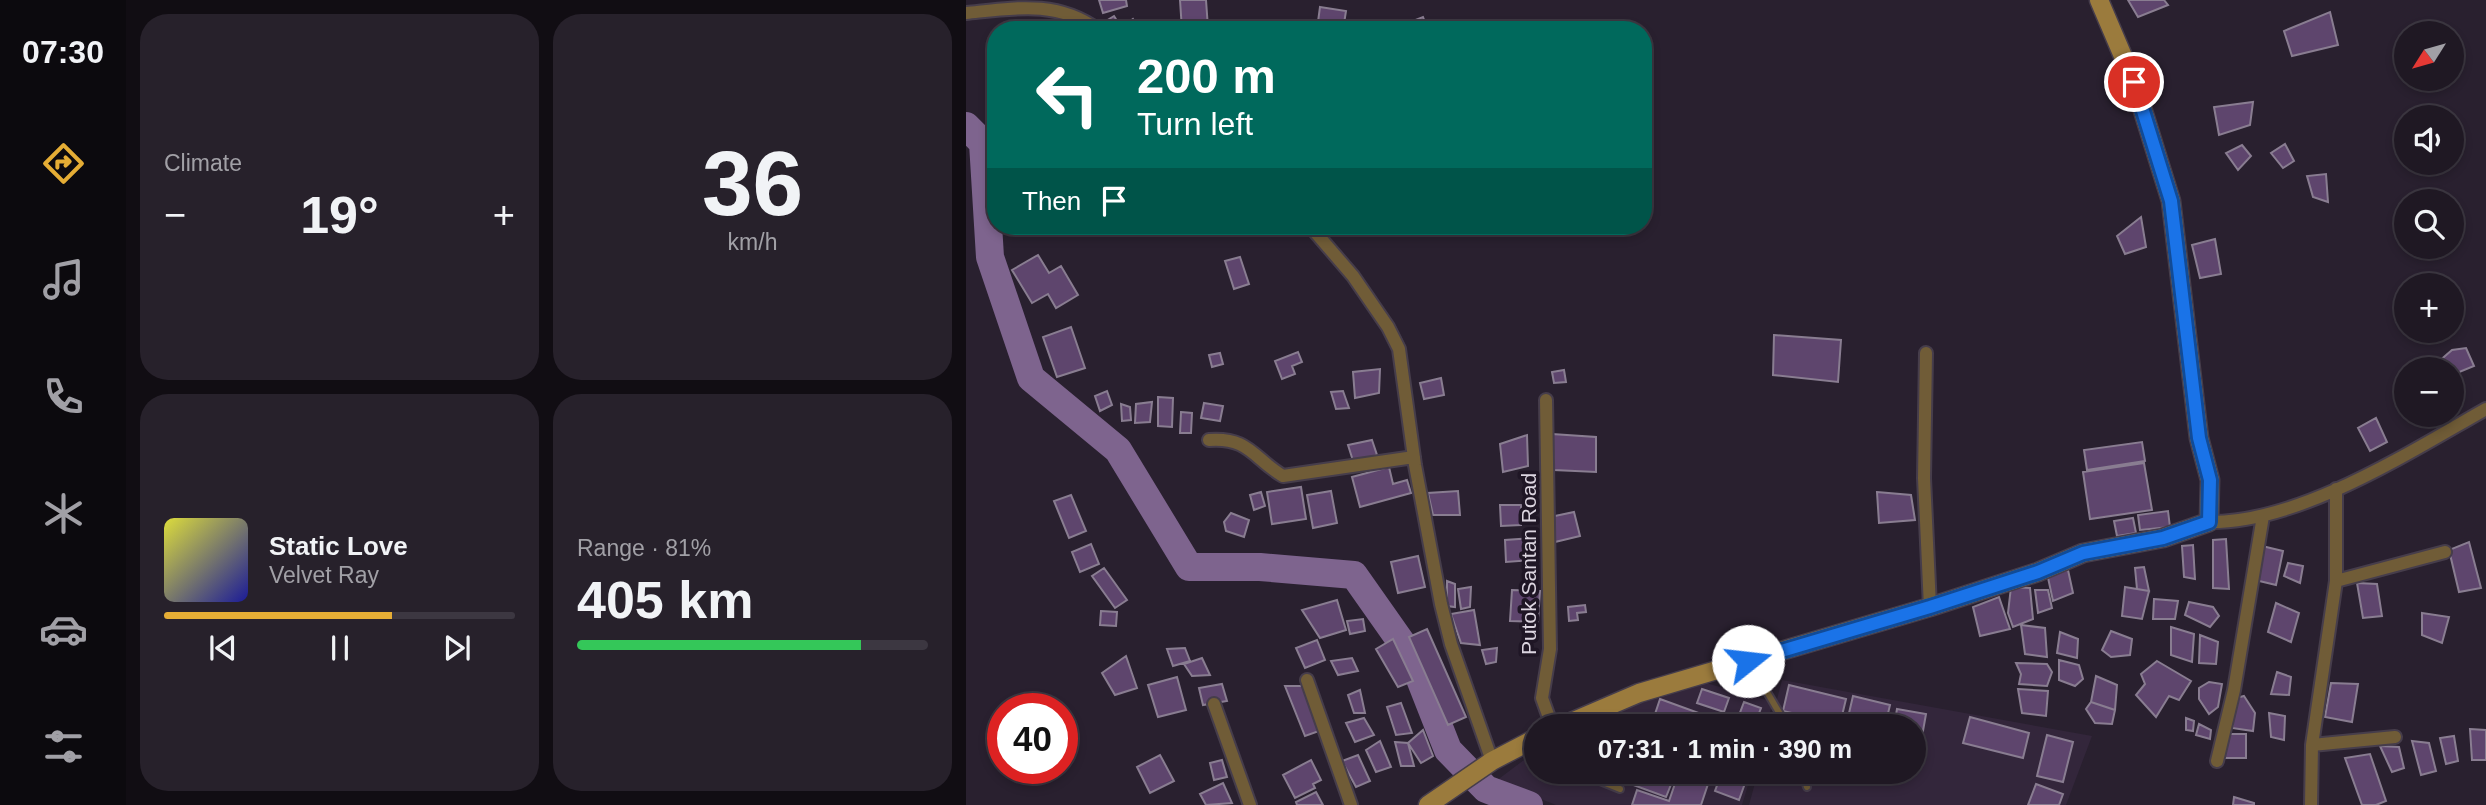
<!DOCTYPE html>
<html lang="en">
<head>
<meta charset="utf-8">
<style>
  body { margin:0; font-family:Helvetica,sans-serif; background:#27212b; color:#f1f3f6; height:100vh; display:flex; flex-direction:column; font-size:26px; white-space:nowrap }
  * { box-sizing:border-box; margin:0 }
  p { font-size:23px; color:#a1a0a6 }
  .icon { flex:none; width:38px; height:38px; fill:none; stroke:currentColor; stroke-width:2; stroke-linecap:round; stroke-linejoin:round }
  .map { position:relative; flex:1; overflow:hidden }
  .panel { display:flex; flex-direction:column; gap:14px; padding:14px; background:#110d13; width:840px }
  .panel>* { flex:none }
  .banner { position:absolute; left:21px; top:21px; width:665px; height:214px; border-radius:28px; box-shadow:0 4px 10px #0003,0 0 0 2px #3c3741; background:#00695c; color:#fff; overflow:hidden }
  .needle { width:46px; rotate:233deg }
  .buttons { position:absolute; left:1428px; top:21px; display:grid; gap:14px }
  .buttons a { display:grid; place-items:center; width:70px; height:70px; border-radius:50%; background:#1f1823; box-shadow:0 4px 10px #0003,0 0 0 2px #3c3741; font-size:35px }
  .speed { position:absolute; left:21px; top:693px; display:flex; gap:14px; font-size:35px; font-weight:700; text-align:center }
  .speed>* { display:grid; place-content:center; width:91px; height:91px; border-radius:50%; background:#1f1823; box-shadow:0 4px 10px #0003,0 0 0 2px #3c3741; line-height:1 }
  .speed .limit { border:10px solid #d22; background:#fff; color:#111 }
  .pin { position:absolute; display:grid; place-items:center; width:60px; height:60px; color:#fff; margin:-30px; border:4px solid #fff; border-radius:50%; box-shadow:0 2px 7px #0007 }
  .me { position:absolute; width:77px; margin:-38px; rotate:74deg; stroke-linejoin:round; filter:drop-shadow(0 0 5px #0008) }
  .turn { display:flex; align-items:center; gap:24px; height:147px; padding:0 35px; font-size:32px }
  .turn .icon { width:91px; height:91px; stroke-width:2.5 }
  .turn b { display:block; font-size:49px; line-height:60px }
  .then { display:flex; align-items:center; height:66px; padding:0 35px; background:#0003; gap:14px; font-size:26px }
  .big { font-size:52px; font-weight:700; line-height:1.1 }
  .panel .widget { flex:1; display:flex; flex-direction:column; justify-content:center; gap:10px; min-width:0; padding:0 24px; border-radius:28px; background:#27212b }
  .panel .dial { align-items:center; gap:0 }
  .dial b { font-size:91px; line-height:1 }
  .song { display:flex; align-items:center; gap:21px }
  .cover { width:84px; height:84px; border-radius:10px; background:linear-gradient(135deg,hsl(60 70% 55%),hsl(240 70% 35%)) }
  .played { height:7px; border-radius:4px; background:linear-gradient(90deg,#e5ad35 65%,#3c3741 65%) }
  .keys { display:flex; justify-content:space-around; direction:ltr }
  .heat { display:flex; justify-content:space-between; align-items:center; font-size:38px; direction:ltr }
  .charge { height:10px; border-radius:5px; background:linear-gradient(90deg,#34c759 81%,#3c3741 0) }
  .panel .tiles { flex:1; display:grid; gap:14px; grid-template-columns:repeat(2,1fr) }
  .trip { position:absolute; left:558px; top:714px; width:402px; height:70px; border-radius:35px; background:#1f1823; box-shadow:0 4px 10px #0003,0 0 0 2px #3c3741; font-weight:700; line-height:70px; text-align:center }
  main { display:flex; flex:1; min-height:0 }
  .dock { display:flex; flex-direction:column; width:126px; justify-content:space-around; align-items:center; background:#0c0a0e; color:#a1a0a6 }
  .dock .icon { width:49px; height:49px }
  .dock .on { color:#e5ad35 }
  .dock b { font-size:32px; color:#f1f3f6 }
  .map>svg:first-child { display:block }
  .built { fill:#33263b }
  .lines { fill:none; stroke-linecap:round; stroke-linejoin:round }
  .river { stroke:#7e648e; stroke-width:28 }
  .building { fill:#5e456d; stroke:#897d91; stroke-width:2 }
  .lane-casing { stroke:#463d4b; stroke-width:10 }
  .street-casing { stroke:#463d4b; stroke-width:16 }
  .secondary-casing { stroke:#463d4b; stroke-width:21 }
  .lane { stroke:#705c37; stroke-width:6 }
  .street { stroke:#705c37; stroke-width:12 }
  .secondary { stroke:#9b7b3d; stroke-width:18 }
  .route-casing { stroke:#114b97; stroke-width:18 }
  .route { stroke:#1a73e8; stroke-width:12 }
  .labels { text-anchor:middle; dominant-baseline:central; stroke-width:7; stroke-linejoin:round; paint-order:stroke }
  .street-label { font-size:21px; fill:#dcd5e0; stroke:#1f1625 }
</style>
</head>
<body>
<main>
<nav class="dock">
<b>07:30</b>
<svg class="icon on" aria-label="directions" viewBox="0 0 24 24"><path d="M12 3l9 9-9 9-9-9zM9 14v-3h6M13 9l2 2-2 2"/></svg>
<svg class="icon" aria-label="music" viewBox="0 0 24 24"><path d="M9 18V5l10-2v13"/><circle cx="6" cy="18" r="3"/><circle cx="16" cy="16" r="3"/></svg>
<svg class="icon" aria-label="phone" viewBox="0 0 24 24"><path d="M5 4h4l2 5-3 2q2 4 5 5l2-3 5 2v4C11 20 4 13 5 4z"/></svg>
<svg class="icon" aria-label="climate" viewBox="0 0 24 24"><path d="M12 3v18M4 7l16 10M4 17L20 7"/></svg>
<svg class="icon" aria-label="car" viewBox="0 0 24 24"><path d="M5 17H2v-5l4-1 3-4h7l3 4 3 1v5h-3M9 17h6M6 11h13"/><circle cx="7" cy="17" r="2"/><circle cx="17" cy="17" r="2"/></svg>
<svg class="icon" aria-label="filters" viewBox="0 0 24 24"><path d="M4 7h16M4 17h16"/><circle cx="9" cy="7" r="2"/><circle cx="15" cy="17" r="2"/></svg>
</nav>
<section class="panel">
<div class="tiles">
<div class="widget"><p>Climate</p>
<div class="heat"><a>−</a><b class="big">19°</b><a>+</a></div>
</div>
<div class="widget dial"><b>36</b><p>km/h</p></div>
<div class="widget">
<div class="song"><i class="cover"></i><div><b>Static Love</b><p>Velvet Ray</p></div></div>
<div class="played"></div>
<div class="keys"><svg class="icon" aria-label="previous" viewBox="0 0 24 24"><path d="M18 5L8 12l10 7zM5 5v14"/></svg><svg class="icon" aria-label="pause" viewBox="0 0 24 24"><path d="M8 5v14M16 5v14"/></svg><svg class="icon" aria-label="next" viewBox="0 0 24 24"><path d="M6 5l10 7-10 7zM19 5v14"/></svg></div>
</div>
<div class="widget"><p>Range · 81%</p><b class="big">405 km</b><div class="charge"></div></div>
</div>
</section>
<div class="map">
<svg width="1520" height="805" viewBox="0 0 1520 805">
  <rect width="100%" height="100%" fill="#29202f"/>
  <!-- built -->
  <path class="built" d="M816 680 1126 736 1100 805H783L792 772H948V726H804Z
    M733 681 807 702 800 726H611L658 702Z
    M570 751V772H786L776 805H590L530 781Z"/>
  <g class="lines">
    <!-- river -->
    <path class="river" d="M0 126 17 143 24 257 65 378 152 450 223 567H294L388 575 445 656 482 750 520 789 563 805"/>
  </g>
  <!-- building -->
  <path class="building" d="M133 0H160L161 6 137 13Z
    M214 0H240L242 28 216 30Z
    M1162 0H1198L1202 5 1172 17Z
    M354 7 380 11 377 30 351 29Z
    M1364 12 1372 45 1326 56 1318 31Z
    M148 16 153 24 139 30 135 24Z
    M457 17 462 30H441L439 24Z
    M167 19 175 30H156L155 28Z
    M1287 102 1284 125 1253 135 1248 107Z
    M1319 144 1328 161 1317 168 1305 153Z
    M1276 145 1285 156 1272 170 1260 153Z
    M1360 174 1362 202 1347 197 1341 176Z
    M1175 217 1180 247 1159 254 1151 236Z
    M1249 239 1255 274 1234 278 1226 245Z
    M72 255 83 273 95 266 112 295 90 308 82 294 66 303 46 270Z
    M274 257 283 284 268 289 259 261Z
    M105 327 119 368 91 377 77 337Z
    M808 335 875 340 872 382 807 375Z
    M1500 348 1508 366 1486 375V369H1474L1471 363 1486 350Z
    M332 352 336 362 326 366 329 374 316 379 309 361Z
    M254 353 257 364 246 367 243 355Z
    M414 369 413 393 389 398 387 372Z
    M598 370 600 382 588 383 586 372Z
    M475 378 478 395 458 399 454 383Z
    M1440 389V413L1436 414 1430 397Z
    M141 391 146 405 134 411 129 396Z
    M377 391 383 408 370 409 365 392Z
    M192 397 207 398 206 427 192 426Z
    M186 402 184 422 169 423 170 404Z
    M238 403 257 406 254 421 235 418Z
    M155 404 164 407 165 420 156 421Z
    M215 412 226 413 225 433H214Z
    M1410 418 1421 442 1404 451 1392 428Z
    M586 434 630 437V472L588 470Z
    M561 435 562 466 537 472 534 444Z
    M406 440 411 455 388 464 382 445Z
    M1176 442 1179 461 1121 470 1118 450Z
    M1178 463 1186 510 1124 519 1117 472Z
    M423 467 427 484 441 480 445 493 394 507 386 477Z
    M335 487 340 519 306 524 301 492Z
    M365 491 371 523 347 528 341 495Z
    M492 491 494 515H467L462 493Z
    M295 492 299 506 288 510 284 495Z
    M911 492 945 495 949 520 913 523Z
    M105 495 120 531 103 538 88 501Z
    M534 505H555V525L535 526Z
    M1202 511 1204 527 1174 530 1172 515Z
    M608 512 614 536 589 542 584 517Z
    M265 513 283 520 278 537 260 531 258 522Z
    M1167 518 1170 533 1151 536 1148 521Z
    M565 538 567 560 540 562 539 540Z
    M1260 539 1263 589 1247 588V540Z
    M1503 542 1515 588 1493 592 1483 550Z
    M125 544 133 564 114 572 106 552Z
    M1227 545 1229 579 1218 577 1216 546Z
    M1296 546 1317 551 1310 585 1289 580Z
    M452 556 459 587 432 593 425 562Z
    M1322 563 1337 566 1334 583 1318 576Z
    M1178 567 1183 591 1171 589 1169 568Z
    M138 568 161 600 149 608 126 576Z
    M1102 570 1107 593 1087 601 1081 573Z
    M481 581 489 584V607L481 606Z
    M1391 583 1411 584 1416 616 1397 618Z
    M505 587 504 607 495 609 492 589Z
    M1045 587 1064 588 1067 619 1047 627 1042 613Z
    M1159 587 1183 591 1176 619 1156 616Z
    M546 590 574 591 572 622 544 621Z
    M1069 590H1082L1086 608 1072 613Z
    M1033 597 1044 629 1014 636 1007 607Z
    M1188 599 1212 601 1209 619H1187Z
    M371 600 380 630 354 638 336 610Z
    M1223 602 1247 607 1253 616 1244 627 1219 615Z
    M1310 603 1333 613 1325 642 1302 632Z
    M619 605 620 612 611 613 612 620 603 621 602 607Z
    M508 610 514 645 495 643 485 614Z
    M135 611 151 612 150 626 134 625Z
    M1456 613 1483 617 1476 643 1456 635Z
    M397 619 399 631 384 634 381 621Z
    M1055 625 1079 628 1081 657 1059 654Z
    M1205 627 1228 634 1226 662 1205 655Z
    M461 629 500 717 482 725 443 637Z
    M1145 631 1166 639 1164 655 1145 657 1136 650Z
    M1094 632 1112 639 1111 658 1091 653Z
    M1234 635 1252 642 1250 664 1233 663Z
    M427 639 447 681 432 687 410 649Z
    M351 640 359 660 339 668 330 648Z
    M219 648 224 661 207 666 201 649Z
    M531 648 530 662 520 664 516 650Z
    M160 656 171 688 149 695 136 673Z
    M236 658 244 675 226 676 218 664Z
    M386 658 392 671 372 675 365 661Z
    M1093 660 1113 665 1117 679 1109 686 1093 680Z
    M1191 661 1225 681 1213 700 1203 696 1190 717 1170 695 1179 684 1175 674Z
    M1050 663 1081 664 1086 672 1081 686 1053 684 1055 674Z
    M1311 672 1325 677 1323 695 1305 694Z
    M1130 676 1151 685 1149 710 1125 702Z
    M211 677 220 710 192 717 182 685Z
    M1243 682 1256 684 1252 707 1243 714 1233 699V688Z
    M1365 683 1392 684 1386 722 1359 717Z
    M256 684 261 701 237 705 233 688Z
    M823 685 880 699 874 724 817 711Z
    M319 686H338L356 730 339 736Z
    M736 689 763 698 758 712 731 703Z
    M1052 689 1082 691 1080 716 1056 713Z
    M394 690 399 713H388L382 695Z
    M887 696 924 705 919 726H880Z
    M1278 696 1289 713 1287 731 1266 728 1270 698Z
    M694 699 763 724 762 726H685Z
    M778 702 795 708 788 726H769Z
    M1125 702 1149 710 1146 724 1129 723 1120 709Z
    M435 703 446 733 430 735 421 707Z
    M931 709 960 714 955 742 948 740V726H928Z
    M1303 713 1319 716 1318 740 1305 737Z
    M660 716 665 726H636Z
    M1004 717 1063 733 1057 758 997 743Z
    M398 718 408 735 389 742 380 723Z
    M1220 718 1228 721 1227 731 1220 730Z
    M1233 724 1245 730 1244 739 1230 735Z
    M1504 729 1520 730V760H1506Z
    M457 730 467 756 455 763 442 743Z
    M1259 734H1280V758H1259Z
    M1081 735 1107 742 1097 782 1071 776Z
    M1488 736 1492 761 1480 764 1474 738Z
    M414 741 425 767 410 772 400 750Z
    M1446 741 1463 743 1470 771 1455 775Z
    M429 742 442 743 448 766H435Z
    M1414 746 1433 747 1438 768 1426 772Z
    M1404 754 1420 801 1410 805H1396L1379 758Z
    M194 755 208 781 184 793 171 767Z
    M392 755 404 781 390 787 376 761Z
    M256 760 261 777 248 780 244 763Z
    M345 760 355 780 347 784 349 788 329 798 317 775Z
    M663 772H710L700 797 659 782Z
    M713 772H746L735 805H666L671 790 703 801Z
    M756 772H783L773 800 749 791Z
    M257 783 266 803 240 805 234 794Z
    M1070 784 1097 794 1093 805H1062Z
    M350 792 357 805H331L330 802Z
    M1268 797 1288 803V805H1267Z"/>
  <g class="lines">
    <!-- lane casing -->
    <g class="lane-casing">
      <path id="lane" d="M765 671 801 692 821 726
        M556 750 570 755
        M612 772 654 789
        M836 772 841 787"/>
    </g>
    <!-- street casing -->
    <g class="street-casing">
      <path id="street" d="M0 13C49 8 91 0 132 30
        M344 226 387 276 422 327 433 349 449 465 475 604 485 644 526 761
        M960 353 958 478 964 607
        M580 400 584 649 576 698 586 726
        M243 440C283 437 287 458 317 476L448 457
        M1243 522C1334 523 1442 453 1520 409
        M1370 581 1479 552
        M341 680 385 805
        M248 704 284 805
        M1346 745 1429 737
        M1251 761 1268 690 1297 516
        M1345 805 1346 745 1370 581V489"/>
    </g>
    <!-- secondary casing -->
    <g class="secondary-casing">
      <path id="secondary" d="M596 726 673 693 964 607 1072 572 1117 553 1197 538 1243 522 1244 480 1233 438 1205 201 1168 82 1133 0
        M462 805 526 761 570 738"/>
    </g>
    <!-- lane -->
    <use href="#lane" class="lane"/>
    <!-- street -->
    <use href="#street" class="street"/>
    <!-- secondary -->
    <use href="#secondary" class="secondary"/>
  </g>
  <g class="lines">
    <!-- route casing -->
    <g class="route-casing">
      <path id="route" d="M782 661 964 607 1072 572 1117 553 1197 538 1243 522 1244 480 1233 438 1205 201 1168 82"/>
    </g>
    <!-- route -->
    <use href="#route" class="route"/>
  </g>
  <g class="labels">
    <!-- street labels -->
    <g class="street-label">
      <text transform="translate(562 564) rotate(-90)">Putok Santan Road</text>
    </g>
  </g>
</svg>
<div class="buttons">
<a><svg class="needle" viewBox="-14 -14 28 28"><path d="M0-13l5 13h-10z" fill="#e53935"/><path d="M0 13l5-13h-10z" fill="#a1a0a6"/></svg></a>
<a><svg class="icon" aria-label="sound" viewBox="0 0 24 24"><path d="M4 9h4l5-4v14l-5-4H4zM17 9q2 3 0 6"/></svg></a>
<a><svg class="icon" aria-label="search" viewBox="0 0 24 24"><circle cx="10" cy="10" r="6"/><path d="M15 15l6 6"/></svg></a>
<a>+</a>
<a>−</a>
</div>
<div class="speed"><div class="limit">40</div></div>
<div class="pin" style="left:1168px;top:82px;background:#d93025"><svg class="icon" aria-label="arrive" viewBox="0 0 24 24"><path d="M6 21V4h12l-3 4 3 4H6"/></svg></div>
<svg class="me" style="left:782px;top:661px" viewBox="-20 -20 40 40"><circle r="19" fill="#fff"/><path d="M0-13L10 11 0 6-10 11z" fill="#1a73e8"/></svg>
<div class="trip">07:31 · 1 min · 390 m</div>
<div class="banner">
<div class="turn"><svg class="icon" aria-label="left" viewBox="0 0 24 24"><path d="M17 20v-9H6M10 6l-5 5 5 5"/></svg><div><b>200 m</b>Turn left</div></div>
<div class="then">Then<svg class="icon" aria-label="arrive" viewBox="0 0 24 24"><path d="M6 21V4h12l-3 4 3 4H6"/></svg></div>
</div>
</div>
</main>
</body>
</html>
